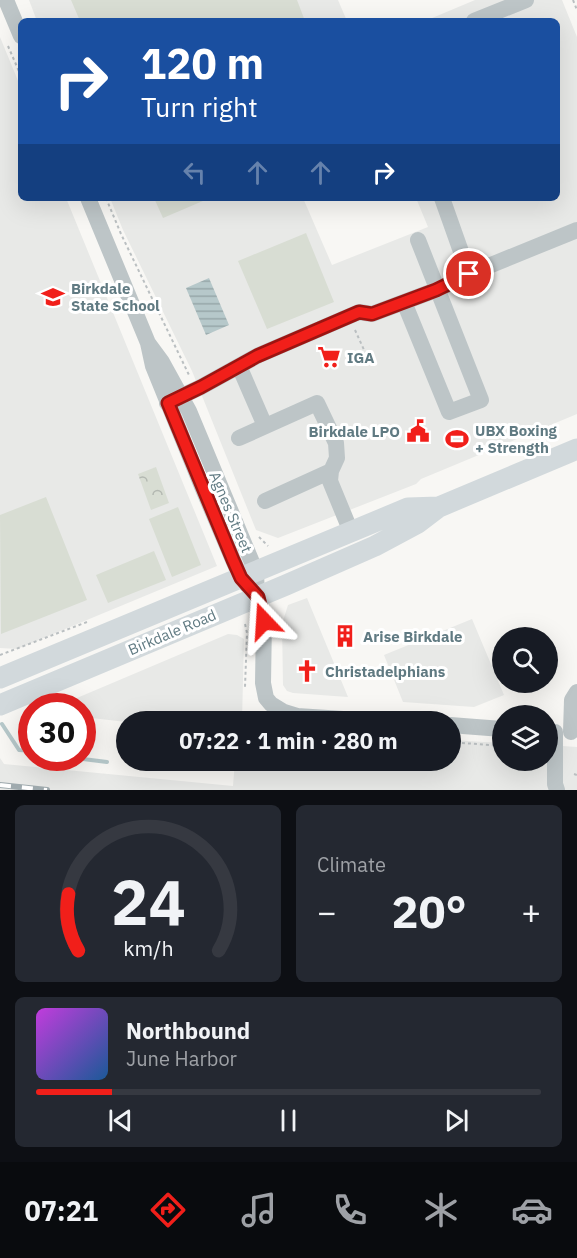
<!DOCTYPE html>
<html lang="en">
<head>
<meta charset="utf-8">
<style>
  body { margin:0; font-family:"IBM Plex Sans",sans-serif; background:#242831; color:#f1f3f6; height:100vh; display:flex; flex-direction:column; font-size:22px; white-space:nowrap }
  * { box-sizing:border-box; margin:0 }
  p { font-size:20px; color:#9ea1a6 }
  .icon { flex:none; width:33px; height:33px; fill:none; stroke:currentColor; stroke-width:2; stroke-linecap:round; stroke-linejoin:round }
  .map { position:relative; height:790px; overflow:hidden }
  .drawer { display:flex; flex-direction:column; gap:15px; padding:15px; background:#0d0f14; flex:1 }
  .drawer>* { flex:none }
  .guide { position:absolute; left:18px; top:18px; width:542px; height:183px; border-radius:9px; box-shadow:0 6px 24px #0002; background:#1a4fa0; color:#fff; overflow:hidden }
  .fabs { position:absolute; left:492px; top:627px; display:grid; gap:12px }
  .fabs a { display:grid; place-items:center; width:66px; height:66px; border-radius:50%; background:#171b24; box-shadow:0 6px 24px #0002; font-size:30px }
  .speed { position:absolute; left:18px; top:693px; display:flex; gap:12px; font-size:30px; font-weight:700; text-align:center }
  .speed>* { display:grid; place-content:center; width:78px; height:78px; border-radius:50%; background:#171b24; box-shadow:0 6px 24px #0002; line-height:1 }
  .speed .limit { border:9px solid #d22; background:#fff; color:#111 }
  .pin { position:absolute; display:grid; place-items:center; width:51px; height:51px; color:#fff; margin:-26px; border:3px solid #fff; border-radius:50%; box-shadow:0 2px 6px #0007 }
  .me { position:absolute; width:66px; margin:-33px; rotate:340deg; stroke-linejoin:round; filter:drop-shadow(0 0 4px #0008) }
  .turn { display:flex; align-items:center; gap:21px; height:126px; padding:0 24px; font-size:27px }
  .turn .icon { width:78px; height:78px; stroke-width:2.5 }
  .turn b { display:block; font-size:42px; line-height:51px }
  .lanes { display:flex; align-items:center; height:57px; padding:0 24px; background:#0003; justify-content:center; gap:30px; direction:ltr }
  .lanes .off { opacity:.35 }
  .big { font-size:45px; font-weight:700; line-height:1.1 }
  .drawer .tile { flex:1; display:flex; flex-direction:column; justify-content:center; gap:9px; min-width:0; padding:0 21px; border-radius:9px; background:#242831 }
  .drawer .dial { align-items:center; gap:0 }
  .dial svg { height:156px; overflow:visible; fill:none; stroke:#363941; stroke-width:7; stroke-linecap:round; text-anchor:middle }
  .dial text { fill:#f1f3f6; stroke:none }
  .song { display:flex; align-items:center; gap:18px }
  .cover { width:72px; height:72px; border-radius:9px; background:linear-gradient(135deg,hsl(290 70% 55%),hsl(210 70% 35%)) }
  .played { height:6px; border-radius:3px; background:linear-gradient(90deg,#f11f1a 15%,#363941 15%) }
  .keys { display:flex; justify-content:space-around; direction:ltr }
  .heat { display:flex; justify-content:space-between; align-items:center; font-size:33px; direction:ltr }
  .drawer .tiles { flex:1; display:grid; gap:15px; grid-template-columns:1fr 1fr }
  .tile:last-child { grid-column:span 2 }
  .trip { position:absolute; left:116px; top:711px; width:345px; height:60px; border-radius:30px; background:#171b24; box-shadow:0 6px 24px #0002; font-weight:700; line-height:60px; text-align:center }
  .menu { display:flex; height:96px; justify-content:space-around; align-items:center; background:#090b0e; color:#9ea1a6 }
  .menu .icon { width:42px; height:42px }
  .menu .selected { color:#f11f1a }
  .menu b { font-size:27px; color:#f1f3f6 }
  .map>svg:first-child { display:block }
  .built { fill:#e8e9e7 }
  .forest { fill:url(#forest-crowns) }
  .garden { fill:#d8ddd3 }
  .water { fill:url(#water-rules) }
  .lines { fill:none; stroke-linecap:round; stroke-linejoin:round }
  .stream { stroke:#b6c8ca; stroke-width:4 }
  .path { stroke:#babfc1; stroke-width:2; stroke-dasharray:3 3; stroke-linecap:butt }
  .minor { stroke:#bdc5c7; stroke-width:16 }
  .major { stroke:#d2d9dc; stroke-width:21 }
  .rail-casing { stroke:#9faaae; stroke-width:6 }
  .rail { stroke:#fff; stroke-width:4; stroke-dasharray:11; stroke-linecap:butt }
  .route-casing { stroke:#9d1411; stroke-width:15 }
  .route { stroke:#f11f1a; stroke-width:10 }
  .labels { text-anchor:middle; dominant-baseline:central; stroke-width:6; stroke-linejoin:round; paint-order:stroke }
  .poi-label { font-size:15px; font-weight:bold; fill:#607a82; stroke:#fff; text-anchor:start }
  .street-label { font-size:15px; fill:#607a82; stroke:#fff }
</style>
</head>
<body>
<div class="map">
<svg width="577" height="790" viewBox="0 0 577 790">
  <defs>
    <pattern id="forest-crowns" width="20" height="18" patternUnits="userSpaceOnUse" patternTransform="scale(1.5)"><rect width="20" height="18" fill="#d8ddd3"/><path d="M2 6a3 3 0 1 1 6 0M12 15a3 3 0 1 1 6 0" fill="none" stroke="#b3b8b1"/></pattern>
    <pattern id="water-rules" width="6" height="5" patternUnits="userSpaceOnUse" patternTransform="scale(1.5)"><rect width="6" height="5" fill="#b6c8ca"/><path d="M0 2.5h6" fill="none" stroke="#97a7a9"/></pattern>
  </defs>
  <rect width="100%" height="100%" fill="#f8f7f4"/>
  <!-- built -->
  <path class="built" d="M29 0H338L347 21H37Z
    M475 0H562L577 37V414L421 479 416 484 278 538 256 530 192 371 123 230 110 198H303L332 265 428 227 416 198H556V21H425Z
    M0 37 21 88V198H66L217 566 17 649 0 648Z
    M307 598 348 697 293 693 287 691 283 685 282 624 288 605Z
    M472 619 504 695 474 707 403 702 384 655Z
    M228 634 237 635 244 639 242 721 126 722 83 717 82 706H58Z
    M450 740 502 743V760H548V745L577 747V790H0V758L4 764 233 786 235 761 450 760Z"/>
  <!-- forest -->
  <path class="forest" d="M156 467 169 503 151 510 138 474Z"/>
  <!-- garden -->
  <path class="garden" d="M71 0H297L305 21H80Z
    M154 198H210L163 218Z
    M306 233 334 302 267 329 238 261Z
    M46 497 87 600 1 634 0 515Z
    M178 507 201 565 172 577 149 519Z
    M154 551 166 580 108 603 96 575Z"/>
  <!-- water -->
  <path class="water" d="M209 278 229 325 206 335 186 288Z"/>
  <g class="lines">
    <!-- stream -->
    <path class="stream" d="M2 724 19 750 32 751
      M75 758 107 762"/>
    <!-- path -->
    <path class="path" d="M573 0 577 10
      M8 46 21 76
      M106 198 121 234 189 375
      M355 330 369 361 366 362
      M259 537 268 546
      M245 624 247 633 245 687
      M0 655 87 622
      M260 715 266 722
      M450 742 502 746
      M574 774 577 775"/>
    <!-- minor -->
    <path class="minor" d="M6 0 21 36
      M474 21 526 0
      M88 198 148 343 153 366 203 489 233 560 241 578 247 585
      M442 198 469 274
      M404 302 449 412 481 400 418 240
      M148 343 162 362 189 411 256 572 257 597 264 621 263 683 266 698 271 704 284 712 297 716 389 722
      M239 366 265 426
      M167 403 201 387 257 356 359 312 372 314 436 290 486 267 577 230
      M239 438 317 403 336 443 337 458 331 471 265 501
      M331 471 330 481 351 532
      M450 725 502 729
      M555 732V784L557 790
      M571 732 572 700 577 692"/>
    <!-- major -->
    <path class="major" d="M0 678 408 508 439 507
      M0 705 286 585 375 546 418 523 439 507 577 449"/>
    <!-- rail casing -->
    <g class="rail-casing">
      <path id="rail" d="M0 785 47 790"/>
    </g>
    <!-- rail -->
    <use href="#rail" class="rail"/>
  </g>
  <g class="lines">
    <!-- route casing -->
    <g class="route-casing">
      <path id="route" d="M264 621 258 597 241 578 233 560 168 403 201 387 257 356 359 312 372 314 436 290 469 274"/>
    </g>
    <!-- route -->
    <use href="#route" class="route"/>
  </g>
  <!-- icons -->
  <defs>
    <g id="school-bare" transform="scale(1.8)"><path d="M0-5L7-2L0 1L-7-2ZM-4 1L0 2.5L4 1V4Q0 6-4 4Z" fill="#f11f1a" stroke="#fff" stroke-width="2.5" paint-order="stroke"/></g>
    <g id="supermarket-bare" transform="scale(1.8)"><path d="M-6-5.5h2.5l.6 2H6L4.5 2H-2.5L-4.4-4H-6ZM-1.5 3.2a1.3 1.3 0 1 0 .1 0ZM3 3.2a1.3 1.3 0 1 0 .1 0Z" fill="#f11f1a" stroke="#fff" stroke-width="2.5" paint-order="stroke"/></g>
    <g id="civic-bare" transform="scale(1.8)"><path d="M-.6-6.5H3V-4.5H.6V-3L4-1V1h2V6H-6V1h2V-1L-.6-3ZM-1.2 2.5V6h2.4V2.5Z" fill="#f11f1a" stroke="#fff" stroke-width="2.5" paint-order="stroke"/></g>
    <g id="stadium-bare" transform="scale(1.8)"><path d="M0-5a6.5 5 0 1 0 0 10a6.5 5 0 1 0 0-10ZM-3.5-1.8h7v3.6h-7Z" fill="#f11f1a" stroke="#fff" stroke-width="2.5" paint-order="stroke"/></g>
    <g id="building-bare" transform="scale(1.8)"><path d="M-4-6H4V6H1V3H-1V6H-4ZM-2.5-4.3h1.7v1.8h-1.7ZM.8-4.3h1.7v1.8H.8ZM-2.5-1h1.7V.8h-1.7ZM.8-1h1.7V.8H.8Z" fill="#f11f1a" stroke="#fff" stroke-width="2.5" paint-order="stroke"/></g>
    <g id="church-bare" transform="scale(1.8)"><path d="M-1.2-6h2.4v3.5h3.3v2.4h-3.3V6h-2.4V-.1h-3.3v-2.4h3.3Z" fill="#f11f1a" stroke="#fff" stroke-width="2.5" paint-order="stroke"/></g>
  </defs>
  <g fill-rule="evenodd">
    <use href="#school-bare" x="53" y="297"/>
    <use href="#supermarket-bare" x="329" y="357"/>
    <use href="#civic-bare" x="418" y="431"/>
    <use href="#stadium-bare" x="457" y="439"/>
    <use href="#building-bare" x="345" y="636"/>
    <use href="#church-bare" x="307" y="671"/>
  </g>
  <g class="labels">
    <!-- poi labels -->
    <g class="poi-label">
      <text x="71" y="288">Birkdale<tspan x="71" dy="17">State School</tspan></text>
      <text x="347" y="357">IGA</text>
      <text x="475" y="430">UBX Boxing<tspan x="475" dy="17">+ Strength</tspan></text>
      <text x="400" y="431" text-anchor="end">Birkdale LPO</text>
      <text x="363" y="636">Arise Birkdale</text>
      <text x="325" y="671">Christadelphians</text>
    </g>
    <!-- street labels -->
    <g class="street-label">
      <text transform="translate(231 512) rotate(67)">Agnes Street</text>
      <text transform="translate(172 632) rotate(-23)">Birkdale Road</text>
    </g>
  </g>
</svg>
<div class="fabs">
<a><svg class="icon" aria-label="search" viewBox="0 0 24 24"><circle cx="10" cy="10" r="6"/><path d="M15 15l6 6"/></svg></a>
<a><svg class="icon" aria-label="layers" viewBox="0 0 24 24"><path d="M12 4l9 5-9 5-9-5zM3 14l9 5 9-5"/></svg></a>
</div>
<div class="speed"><div class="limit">30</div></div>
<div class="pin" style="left:469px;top:274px;background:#d93025"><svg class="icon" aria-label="arrive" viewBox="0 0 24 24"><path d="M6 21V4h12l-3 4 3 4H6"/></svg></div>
<svg class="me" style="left:264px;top:621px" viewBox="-20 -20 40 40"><path d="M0-17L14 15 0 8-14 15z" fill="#f11f1a" stroke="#fff" stroke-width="4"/></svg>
<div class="trip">07:22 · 1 min · 280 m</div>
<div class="guide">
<div class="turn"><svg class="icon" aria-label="right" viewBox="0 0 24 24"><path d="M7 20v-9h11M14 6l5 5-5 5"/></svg><div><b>120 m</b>Turn right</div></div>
<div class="lanes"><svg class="icon off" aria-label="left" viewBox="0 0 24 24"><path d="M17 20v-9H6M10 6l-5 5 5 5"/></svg><svg class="icon off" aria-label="ahead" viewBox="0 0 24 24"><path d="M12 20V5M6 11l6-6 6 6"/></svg><svg class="icon off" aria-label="ahead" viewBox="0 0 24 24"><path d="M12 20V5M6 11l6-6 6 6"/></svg><svg class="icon" aria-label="right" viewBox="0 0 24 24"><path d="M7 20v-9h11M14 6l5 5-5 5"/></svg></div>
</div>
</div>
<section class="drawer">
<div class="tiles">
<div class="tile dial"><svg viewBox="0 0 100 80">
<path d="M14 69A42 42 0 1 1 86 69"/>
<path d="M14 69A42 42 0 0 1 9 40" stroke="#f11f1a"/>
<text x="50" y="56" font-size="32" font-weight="700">24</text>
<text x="50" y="72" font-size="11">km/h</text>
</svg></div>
<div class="tile"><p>Climate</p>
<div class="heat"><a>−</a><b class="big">20°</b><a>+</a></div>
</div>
<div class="tile">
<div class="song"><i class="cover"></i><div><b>Northbound</b><p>June Harbor</p></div></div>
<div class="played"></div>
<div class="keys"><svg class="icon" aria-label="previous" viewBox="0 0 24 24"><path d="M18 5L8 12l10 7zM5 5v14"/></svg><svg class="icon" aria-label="pause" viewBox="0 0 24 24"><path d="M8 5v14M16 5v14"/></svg><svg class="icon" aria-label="next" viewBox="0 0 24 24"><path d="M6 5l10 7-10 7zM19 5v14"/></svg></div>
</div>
</div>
</section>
<nav class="menu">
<b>07:21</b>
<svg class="icon selected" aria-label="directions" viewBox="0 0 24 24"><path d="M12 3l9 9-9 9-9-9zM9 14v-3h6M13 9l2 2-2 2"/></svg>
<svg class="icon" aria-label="music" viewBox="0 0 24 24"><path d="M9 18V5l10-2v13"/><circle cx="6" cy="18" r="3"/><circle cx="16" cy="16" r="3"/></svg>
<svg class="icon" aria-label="phone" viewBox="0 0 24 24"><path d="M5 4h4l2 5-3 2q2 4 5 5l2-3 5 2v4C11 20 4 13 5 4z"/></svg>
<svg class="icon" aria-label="climate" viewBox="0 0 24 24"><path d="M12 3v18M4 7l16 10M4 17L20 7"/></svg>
<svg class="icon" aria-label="car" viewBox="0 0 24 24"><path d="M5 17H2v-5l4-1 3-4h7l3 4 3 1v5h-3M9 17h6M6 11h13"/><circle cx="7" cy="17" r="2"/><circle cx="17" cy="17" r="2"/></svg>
</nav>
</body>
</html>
